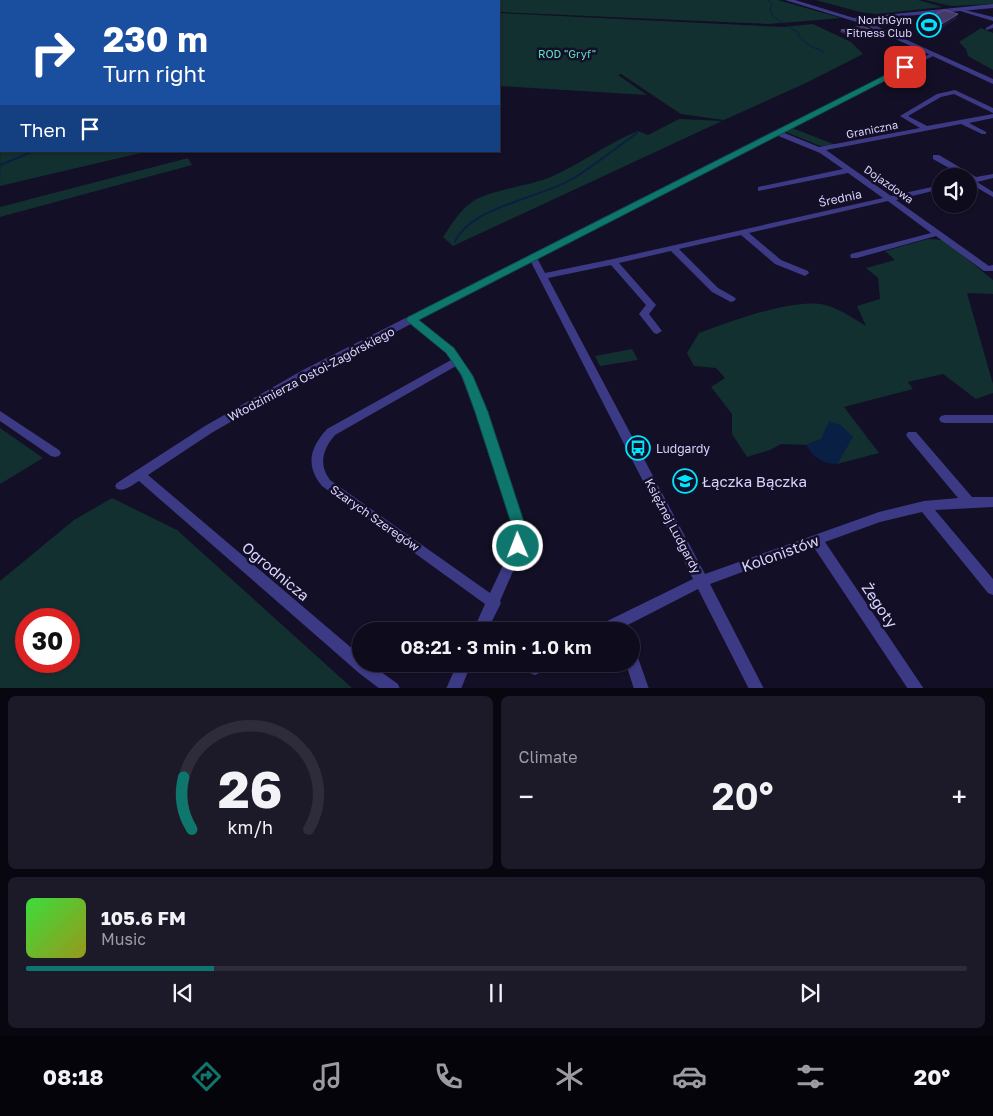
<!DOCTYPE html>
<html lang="en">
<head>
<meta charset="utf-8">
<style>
  body { margin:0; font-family:"Golos Text",sans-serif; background:#1c1929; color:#f1f3f6; height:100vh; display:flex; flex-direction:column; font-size:19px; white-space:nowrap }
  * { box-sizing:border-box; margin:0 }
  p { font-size:16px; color:#9b9ba3 }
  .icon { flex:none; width:28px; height:28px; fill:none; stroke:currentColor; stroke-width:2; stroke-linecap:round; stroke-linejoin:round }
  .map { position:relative; height:688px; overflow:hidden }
  .sheet { display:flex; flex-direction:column; gap:8px; padding:8px; background:#08060f; flex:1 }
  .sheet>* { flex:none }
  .banner { position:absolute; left:0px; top:0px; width:500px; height:152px; box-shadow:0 1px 4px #0004,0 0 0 1px #2e2b3b; background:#1a4fa0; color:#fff; overflow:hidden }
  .fabs { position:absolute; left:932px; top:168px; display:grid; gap:10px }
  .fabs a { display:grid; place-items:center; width:45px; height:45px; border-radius:50%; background:#0e0b1c; box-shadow:0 1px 4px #0004,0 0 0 1px #2e2b3b; font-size:25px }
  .speed { position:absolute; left:15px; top:608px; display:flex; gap:10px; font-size:25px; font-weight:700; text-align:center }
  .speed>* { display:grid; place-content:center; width:65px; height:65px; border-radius:50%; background:#0e0b1c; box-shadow:0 1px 4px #0004,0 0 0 1px #2e2b3b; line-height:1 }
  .speed .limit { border:8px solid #d22; background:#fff; color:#111 }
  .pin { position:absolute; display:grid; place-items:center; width:42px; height:42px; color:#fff; margin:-21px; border-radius:10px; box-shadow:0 2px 8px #0006 }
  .me { position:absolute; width:55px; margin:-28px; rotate:359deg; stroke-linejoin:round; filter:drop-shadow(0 0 4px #0008) }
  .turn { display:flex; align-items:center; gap:18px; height:105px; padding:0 20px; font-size:22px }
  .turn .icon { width:65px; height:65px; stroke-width:2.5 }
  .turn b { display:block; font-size:35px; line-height:42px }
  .then { display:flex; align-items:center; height:48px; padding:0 20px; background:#0003; gap:10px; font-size:19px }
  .big { font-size:38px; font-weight:600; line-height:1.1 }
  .sheet .card { flex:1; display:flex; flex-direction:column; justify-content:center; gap:8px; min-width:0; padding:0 18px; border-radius:8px; background:#1c1929 }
  .sheet .dial { align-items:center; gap:0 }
  .dial svg { height:130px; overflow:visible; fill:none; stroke:#2e2b3b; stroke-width:7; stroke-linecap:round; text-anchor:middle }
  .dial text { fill:#f1f3f6; stroke:none }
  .song { display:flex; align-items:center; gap:15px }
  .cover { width:60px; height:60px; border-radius:8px; background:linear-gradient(135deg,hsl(120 70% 55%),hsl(60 70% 35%)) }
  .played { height:5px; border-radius:2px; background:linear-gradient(90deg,#0f766e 20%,#2e2b3b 20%) }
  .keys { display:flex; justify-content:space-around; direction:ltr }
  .heat { display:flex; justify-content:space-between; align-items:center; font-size:28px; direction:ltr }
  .sheet .tiles { flex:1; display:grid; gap:8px; grid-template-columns:1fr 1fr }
  .card:last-child { grid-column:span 2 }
  .trip { position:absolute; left:352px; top:622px; width:288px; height:50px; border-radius:25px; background:#0e0b1c; box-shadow:0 1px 4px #0004,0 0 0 1px #2e2b3b; font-weight:600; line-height:50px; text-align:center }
  .dock { display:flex; height:80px; justify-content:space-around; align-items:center; background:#06040b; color:#9b9ba3 }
  .dock .icon { width:35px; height:35px }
  .dock .active { color:#0f766e }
  .dock b { font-size:22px; color:#f1f3f6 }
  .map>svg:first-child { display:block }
  .green { fill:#12302f; fill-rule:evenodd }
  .water { fill:#0a1f44 }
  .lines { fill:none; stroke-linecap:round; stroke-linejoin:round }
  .stream-far1 { stroke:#0a1f44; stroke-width:1 }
  .stream { stroke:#0a1f44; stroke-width:2 }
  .minor { fill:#3d3a85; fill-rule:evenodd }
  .tertiary { fill:#3d3a85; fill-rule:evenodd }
  .wall { fill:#312854 }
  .shaded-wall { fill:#1d163a }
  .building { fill:#433a66; stroke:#5a527e }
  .route { fill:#0f766e; stroke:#0a4d48 }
  .labels { text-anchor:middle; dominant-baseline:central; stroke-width:5; stroke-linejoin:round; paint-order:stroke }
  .far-poi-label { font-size:11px; fill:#d9d4ff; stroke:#130f26; text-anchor:end }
  .far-park-label { font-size:11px; fill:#5fe0c0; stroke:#130f26 }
  .far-street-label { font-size:11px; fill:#d9d4ff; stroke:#130f26 }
  .street-label { font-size:12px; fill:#d9d4ff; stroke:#130f26 }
  .poi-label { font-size:12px; fill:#d9d4ff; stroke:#130f26; text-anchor:start }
  .near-poi-label { font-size:15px; fill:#d9d4ff; stroke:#130f26; text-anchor:start }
  .near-street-label { font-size:15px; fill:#d9d4ff; stroke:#130f26 }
</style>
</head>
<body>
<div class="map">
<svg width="993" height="689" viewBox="0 0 993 689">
  <rect width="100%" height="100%" fill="#130f26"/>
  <!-- green -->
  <path class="green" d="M115 0H307L300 1Z
    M308 0H778L841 18 769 24 499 12V1Z
    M816 0H918L943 7 876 14 860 12Z
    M925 0H993V4L951 6Z
    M499 13 783 27 813 24 851 42 863 54 806 83 724 120 681 114 621 74 618 75 647 95 499 86Z
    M981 28 993 33V70L968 56 966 49 959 42Z
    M1 48V151H149L0 186Z
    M679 119 722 121 453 246 443 237C452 224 459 211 472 202 488 190 531 186 553 176 582 163 608 143 638 131L648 135Z
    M792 128 836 145 820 146 786 132Z
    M188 158 192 165 0 217V207Z
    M928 239 944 240 993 280V294L967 293 993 384V393L976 399 943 374 908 382 913 389 844 407 879 453 837 464 853 436 821 439 806 445 781 444 770 450 747 457 732 434V414L711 387 725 378 716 368 694 366 687 353 699 333C730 322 794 297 825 305 840 309 853 318 866 326L857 306 880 299 878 278 866 268 895 260 885 251Z
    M632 349 638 360 600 366 595 356Z
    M0 428 43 458 0 484Z
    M112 498 177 530 352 688H0V581L74 520ZM26 619H69V661H26Z"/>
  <!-- water -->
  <path class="water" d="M829 421 841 425 853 437 837 464C823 464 813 457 806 445L821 439Z"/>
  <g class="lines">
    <!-- stream-far1 -->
    <path class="stream-far1" d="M768 0 772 4 770 10 774 17 783 23
      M788 26 799 33 798 36 812 47 823 51V53"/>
    <!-- stream -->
    <path class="stream" d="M0 165 34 151
      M455 242C471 206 542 198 574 178 596 164 616 148 637 133"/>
    <!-- minor -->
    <path class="minor" d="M957 8 993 17V21L957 10Z
      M993 24V28L986 30V28Z
      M932 53 937 54 782 132 819 147 920 128 900 116 937 94 955 90 993 108V113L954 94 941 97 908 116 927 126 993 114V118L969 123 986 132V134H982L961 124 826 150 891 196 941 185V189L896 200 989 266 993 265V271H984L936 236 857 258H851L850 256 851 254 931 233 888 201 749 233 781 260 808 271 809 273 805 276 775 264 741 235 679 249 718 288 734 297 736 299 734 301 731 302 712 292 671 251 619 263 656 305 649 314 662 331 657 334 654 333 639 314 646 305 611 265 548 278 705 574 879 512 924 501 958 498 908 438 906 435 908 432H916L972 497H993V507L935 510 993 579V595L988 593 922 512 880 522 825 542 924 689H908L813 546 710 584 764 689H749L698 589 616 631H595L597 626 693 579 531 262 418 320 454 349 469 370 488 412 524 523V546L500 601 501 603 487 631H473L485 604 322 486C305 465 310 448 327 429L451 360 446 353 411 324 311 376 213 432 148 475 361 656V664H370L398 684 400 689H380L359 673 139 481C132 485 125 492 117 489L115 486 117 483 205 426 303 370 774 131ZM776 135 820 153 843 169 758 187V191L848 173 883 198 613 259 545 273 537 258ZM456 366 459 371 476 412 512 523V546L490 593 330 480C318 464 323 449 335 435Z
      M933 155H939L976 177 993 174V178L977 182 993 192V197L969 183V176H963L933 159Z
      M0 411 59 450 61 453 59 456 55 457 51 456 0 421Z
      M945 415H993V423H945L941 422 939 419 941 416Z
      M631 650 636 652 649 689H634L626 664H631Z
      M457 664H471L461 689H446Z
      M518 664H549L547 669 535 675 520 669Z"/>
    <!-- tertiary -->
    <path class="tertiary" d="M785 0H795L854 18 993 4V8L863 20 993 79V84L863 24Z"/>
  </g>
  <!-- wall -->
  <path class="wall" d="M958 14 956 19 938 30 921 26 923 20Z
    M841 30 877 35 856 39 840 32Z"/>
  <!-- shaded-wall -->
  <path class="shaded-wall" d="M958 14 956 19 938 30 940 25Z
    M878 32 877 35 856 39V37Z"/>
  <!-- building -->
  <path class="building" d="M944 10 958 14 940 25 923 20Z
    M862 26 878 32 856 37 841 30Z"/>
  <!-- route -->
  <path class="route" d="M905 65 908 66V69L419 320 454 348 473 376 488 412 527 531 523 550 518 552 512 550C509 542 512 532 511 523L475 412 462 376 446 353 408 322 406 320 408 317Z"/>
  <!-- icons -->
  <defs>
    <g id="stadium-ring" transform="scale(1.25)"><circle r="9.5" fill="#130f26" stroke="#00e5ff" stroke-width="1.5"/><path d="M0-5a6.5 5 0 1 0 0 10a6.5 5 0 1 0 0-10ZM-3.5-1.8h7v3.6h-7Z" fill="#00e5ff"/></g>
    <g id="bus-ring" transform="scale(1.25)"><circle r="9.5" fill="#130f26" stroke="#00e5ff" stroke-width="1.5"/><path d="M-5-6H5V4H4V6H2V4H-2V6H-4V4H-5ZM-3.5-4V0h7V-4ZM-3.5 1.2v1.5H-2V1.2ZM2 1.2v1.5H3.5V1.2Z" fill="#00e5ff"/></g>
    <g id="school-ring" transform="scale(1.25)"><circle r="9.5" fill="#130f26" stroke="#00e5ff" stroke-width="1.5"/><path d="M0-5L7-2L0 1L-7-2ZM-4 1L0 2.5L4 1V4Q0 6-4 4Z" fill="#00e5ff"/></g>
  </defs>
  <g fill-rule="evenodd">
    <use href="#stadium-ring" x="929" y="25"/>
    <use href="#bus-ring" x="638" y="448"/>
    <use href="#school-ring" x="685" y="481"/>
  </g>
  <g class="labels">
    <!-- far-poi labels -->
    <g class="far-poi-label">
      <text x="912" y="19">NorthGym<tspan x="912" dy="13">Fitness Club</tspan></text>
    </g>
    <!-- far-park labels -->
    <g class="far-park-label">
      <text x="567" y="53">ROD "Gryf"</text>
    </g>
    <!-- far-street labels -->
    <g class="far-street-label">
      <text transform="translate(872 129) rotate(-11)">Graniczna</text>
      <text transform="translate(889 184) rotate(35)">Dojazdowa</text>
    </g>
    <!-- street labels -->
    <g class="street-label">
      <text transform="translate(840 198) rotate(-12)">Średnia</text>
      <text transform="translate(311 374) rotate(-28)">Włodzimierza Ostoi-Zagórskiego</text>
      <text transform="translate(375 518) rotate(35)">Szarych Szeregów</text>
      <text transform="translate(673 526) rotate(62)">Księżnej Ludgardy</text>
    </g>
    <!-- poi labels -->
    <g class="poi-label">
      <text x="656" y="448">Ludgardy</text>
    </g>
    <!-- near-poi labels -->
    <g class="near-poi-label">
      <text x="702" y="481">Łączka Bączka</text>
    </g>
    <!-- near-street labels -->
    <g class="near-street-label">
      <text transform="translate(780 553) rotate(-20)">Kolonistów</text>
      <text transform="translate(276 571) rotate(40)">Ogrodnicza</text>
      <text transform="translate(880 605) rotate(56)">Żegoty</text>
    </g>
  </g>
</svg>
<div class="fabs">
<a><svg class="icon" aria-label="sound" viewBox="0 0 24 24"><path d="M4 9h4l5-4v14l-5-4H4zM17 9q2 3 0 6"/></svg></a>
</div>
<div class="speed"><div class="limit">30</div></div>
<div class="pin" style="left:905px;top:67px;background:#d93025"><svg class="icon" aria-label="arrive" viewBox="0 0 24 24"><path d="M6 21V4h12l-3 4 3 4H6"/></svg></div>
<svg class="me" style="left:518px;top:546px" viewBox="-20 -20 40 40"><circle r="17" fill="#0f766e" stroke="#fff" stroke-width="3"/><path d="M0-11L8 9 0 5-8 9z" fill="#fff"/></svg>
<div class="trip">08:21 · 3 min · 1.0 km</div>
<div class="banner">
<div class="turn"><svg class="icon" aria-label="right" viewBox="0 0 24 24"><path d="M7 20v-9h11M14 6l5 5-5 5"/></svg><div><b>230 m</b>Turn right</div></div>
<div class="then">Then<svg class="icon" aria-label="arrive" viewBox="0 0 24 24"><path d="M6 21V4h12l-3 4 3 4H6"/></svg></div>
</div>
</div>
<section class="sheet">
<div class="tiles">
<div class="card dial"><svg viewBox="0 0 100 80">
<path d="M14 69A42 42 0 1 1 86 69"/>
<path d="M14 69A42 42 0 0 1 9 37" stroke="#0f766e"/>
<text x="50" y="56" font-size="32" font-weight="700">26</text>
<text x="50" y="72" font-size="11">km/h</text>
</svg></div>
<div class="card"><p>Climate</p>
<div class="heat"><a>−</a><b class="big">20°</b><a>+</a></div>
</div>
<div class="card">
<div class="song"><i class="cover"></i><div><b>105.6 FM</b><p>Music</p></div></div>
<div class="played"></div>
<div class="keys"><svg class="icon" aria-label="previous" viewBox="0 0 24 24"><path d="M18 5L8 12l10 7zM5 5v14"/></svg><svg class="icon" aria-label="pause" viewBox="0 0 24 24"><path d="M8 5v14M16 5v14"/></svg><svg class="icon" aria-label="next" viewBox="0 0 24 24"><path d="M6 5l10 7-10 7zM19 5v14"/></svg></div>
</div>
</div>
</section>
<nav class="dock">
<b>08:18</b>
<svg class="icon active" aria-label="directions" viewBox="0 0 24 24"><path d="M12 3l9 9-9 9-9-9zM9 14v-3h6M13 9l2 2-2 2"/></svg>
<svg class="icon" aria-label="music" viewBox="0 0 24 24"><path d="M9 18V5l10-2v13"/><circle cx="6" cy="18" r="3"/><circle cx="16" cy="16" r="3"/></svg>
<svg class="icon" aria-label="phone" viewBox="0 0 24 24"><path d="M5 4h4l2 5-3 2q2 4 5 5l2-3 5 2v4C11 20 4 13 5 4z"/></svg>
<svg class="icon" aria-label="climate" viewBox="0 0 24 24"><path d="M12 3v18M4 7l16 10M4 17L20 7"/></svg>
<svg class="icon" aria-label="car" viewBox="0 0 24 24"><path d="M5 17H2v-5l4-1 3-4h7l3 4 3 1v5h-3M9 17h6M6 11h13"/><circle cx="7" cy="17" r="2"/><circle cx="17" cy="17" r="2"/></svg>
<svg class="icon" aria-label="filters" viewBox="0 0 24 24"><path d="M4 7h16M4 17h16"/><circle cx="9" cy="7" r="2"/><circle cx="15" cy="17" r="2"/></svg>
<b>20°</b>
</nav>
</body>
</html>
